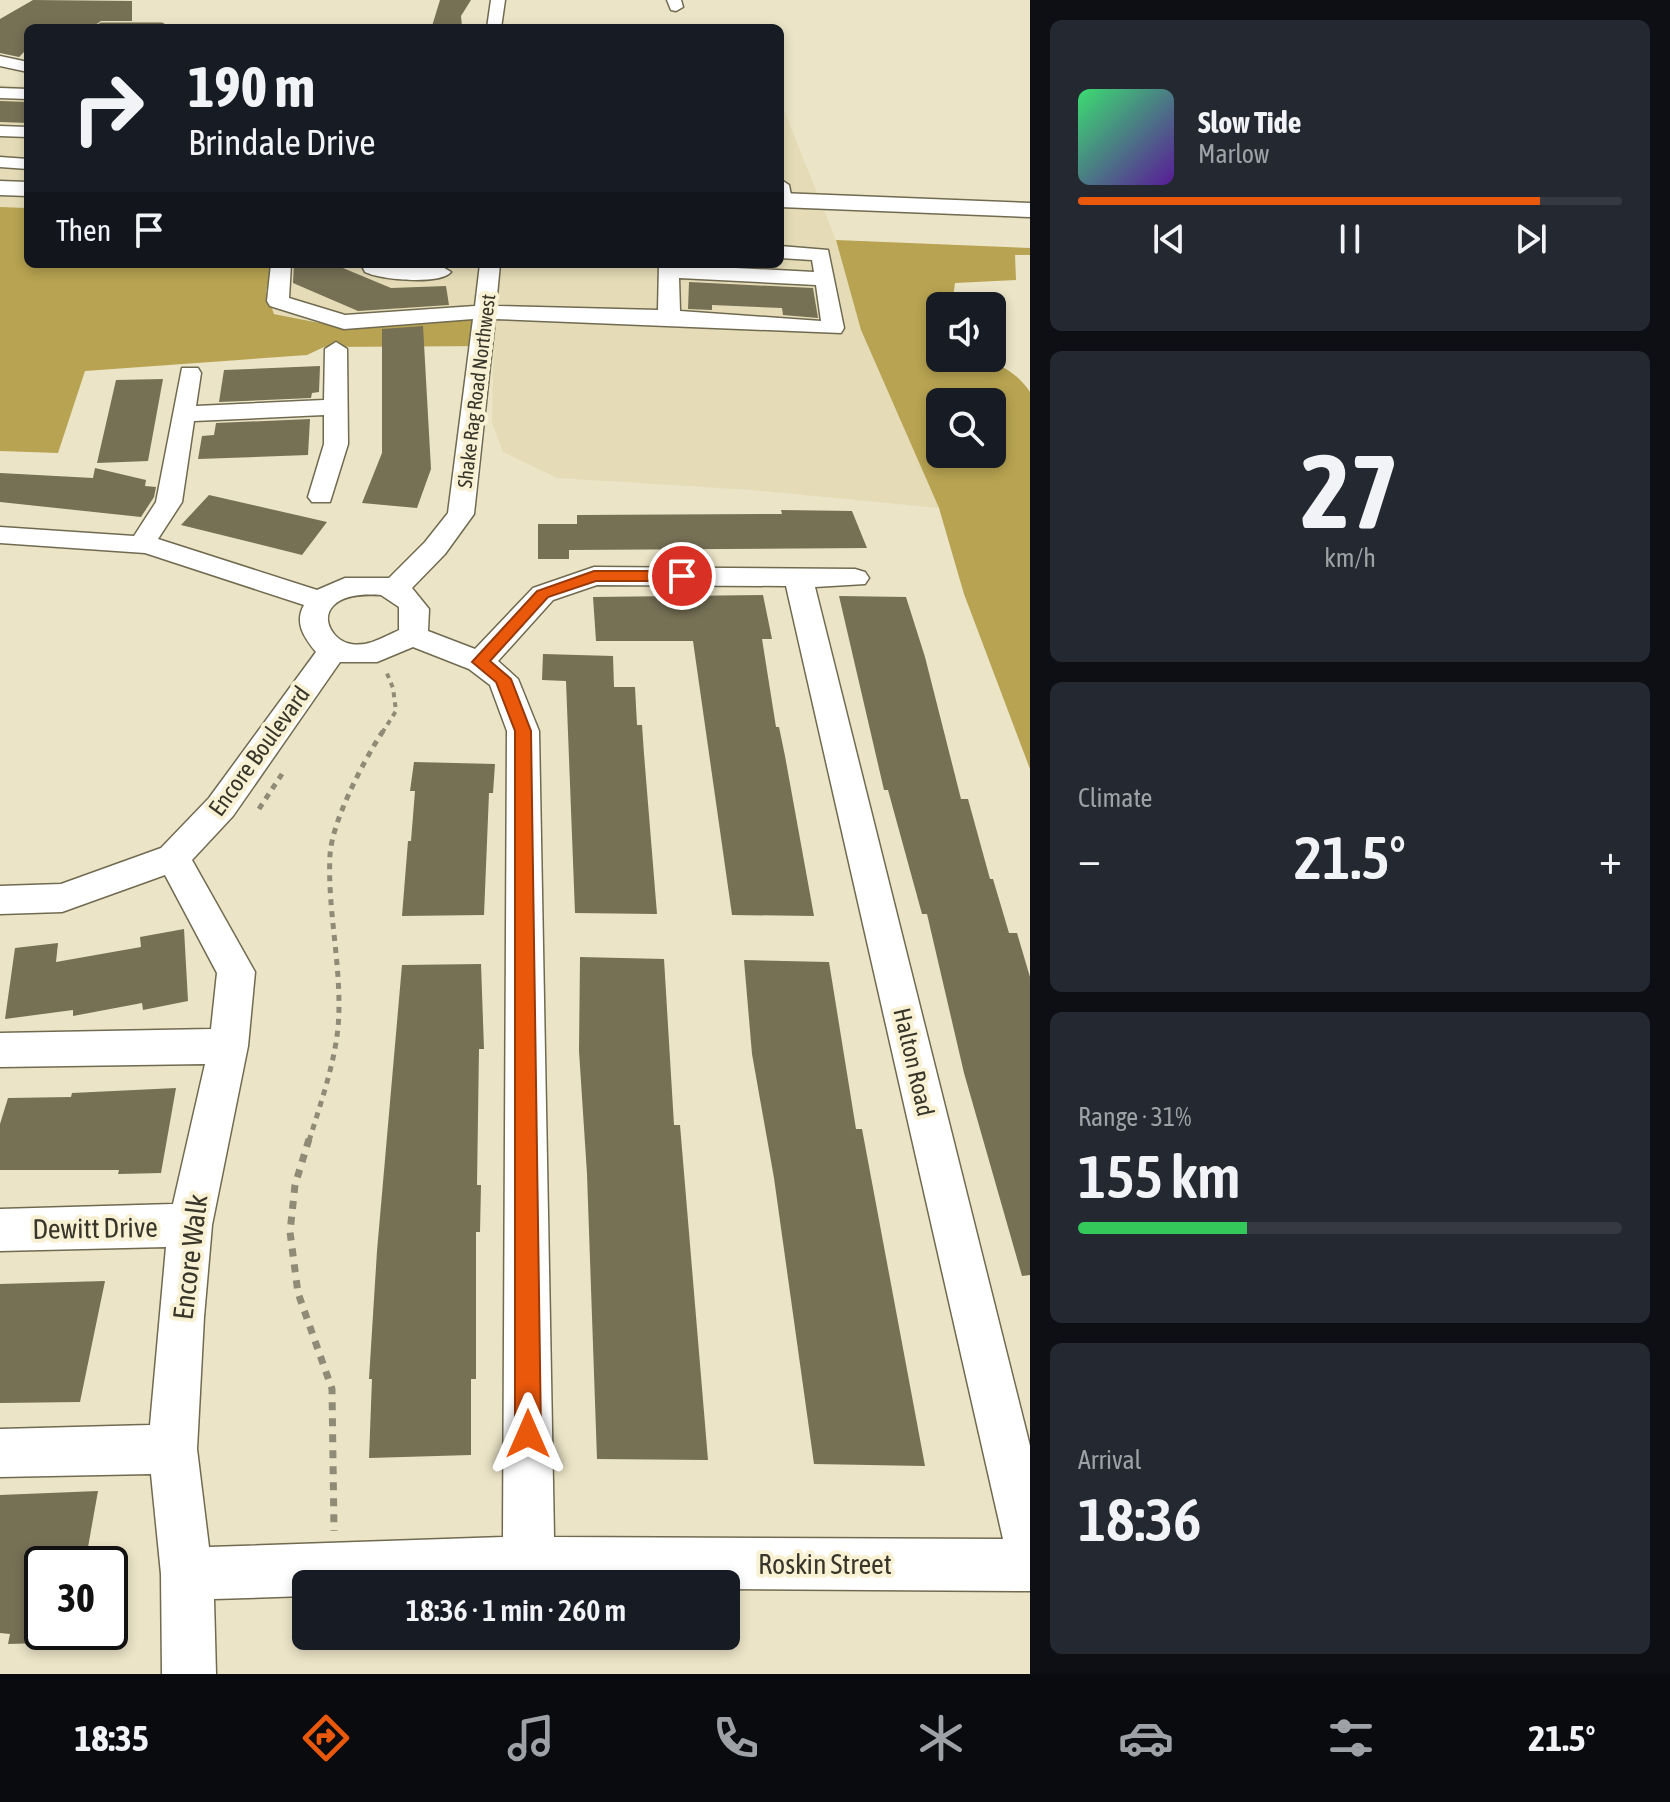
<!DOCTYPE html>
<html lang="en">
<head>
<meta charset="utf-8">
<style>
  body { margin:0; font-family:"Asap Condensed",sans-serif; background:#242831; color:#f1f3f6; height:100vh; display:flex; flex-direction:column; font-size:30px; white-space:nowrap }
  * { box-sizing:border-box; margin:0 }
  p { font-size:26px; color:#9ea1a6 }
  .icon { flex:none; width:44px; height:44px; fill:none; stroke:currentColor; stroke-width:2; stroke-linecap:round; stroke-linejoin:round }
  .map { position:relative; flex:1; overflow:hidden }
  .details { display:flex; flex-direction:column; gap:20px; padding:20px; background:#0d0f14; width:640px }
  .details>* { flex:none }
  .top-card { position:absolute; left:24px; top:24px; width:760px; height:244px; border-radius:12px; box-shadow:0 4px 12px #0003; background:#171b24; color:#f1f3f6; overflow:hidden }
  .fabs { position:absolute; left:926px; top:292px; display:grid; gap:16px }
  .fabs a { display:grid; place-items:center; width:80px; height:80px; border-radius:12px; background:#171b24; box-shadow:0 4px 12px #0003; font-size:40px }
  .speed { position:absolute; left:24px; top:1546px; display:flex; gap:16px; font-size:40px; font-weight:700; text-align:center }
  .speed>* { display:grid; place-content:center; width:104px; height:104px; border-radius:50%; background:#171b24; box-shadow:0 4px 12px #0003; line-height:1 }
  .speed .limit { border:4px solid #111; border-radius:12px; background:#fff; color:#111 }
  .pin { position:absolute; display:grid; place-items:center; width:68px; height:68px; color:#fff; margin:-34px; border:4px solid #fff; border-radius:50%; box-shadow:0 2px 8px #0007 }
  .me { position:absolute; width:88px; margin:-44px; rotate:0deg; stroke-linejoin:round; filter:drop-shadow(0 0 6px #0008) }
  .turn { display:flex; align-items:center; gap:28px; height:168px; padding:0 32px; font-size:36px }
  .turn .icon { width:104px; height:104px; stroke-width:2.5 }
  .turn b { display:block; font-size:56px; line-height:68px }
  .then { display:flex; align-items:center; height:76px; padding:0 32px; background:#0003; gap:16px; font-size:30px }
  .big { font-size:60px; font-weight:600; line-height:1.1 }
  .details .card { flex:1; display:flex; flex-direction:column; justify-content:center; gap:12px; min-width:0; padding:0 28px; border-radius:12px; background:#242831 }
  .details .dial { align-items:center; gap:0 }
  .dial b { font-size:104px; line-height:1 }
  .song { display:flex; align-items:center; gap:24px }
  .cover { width:96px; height:96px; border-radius:12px; background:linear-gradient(135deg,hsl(140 70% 55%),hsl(270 70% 35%)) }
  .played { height:8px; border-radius:4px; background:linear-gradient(90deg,#ea580c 85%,#363941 85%) }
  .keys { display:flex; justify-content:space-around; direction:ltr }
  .heat { display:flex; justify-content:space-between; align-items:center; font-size:44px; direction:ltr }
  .charge { height:12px; border-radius:6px; background:linear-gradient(90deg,#34c759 31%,#363941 0) }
  .trip { position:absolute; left:292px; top:1570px; width:448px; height:80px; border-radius:12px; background:#171b24; box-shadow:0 4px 12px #0003; font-weight:600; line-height:80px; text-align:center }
  .tabs { display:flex; height:128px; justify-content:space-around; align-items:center; background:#090b0e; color:#9ea1a6 }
  .tabs .icon { width:56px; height:56px }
  .tabs .selected { color:#ea580c }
  .tabs b { font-size:36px; color:#f1f3f6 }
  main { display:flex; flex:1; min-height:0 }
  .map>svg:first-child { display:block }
  .built { fill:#e5dcb7 }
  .forest { fill:#b7a351; fill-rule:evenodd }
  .building { fill:#767055 }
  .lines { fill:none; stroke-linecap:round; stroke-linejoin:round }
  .minor-casing { stroke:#706a50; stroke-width:3 }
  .highway-casing { stroke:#706a50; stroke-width:3 }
  .path-far2 { stroke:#908b77; stroke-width:4; stroke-dasharray:5 5; stroke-linecap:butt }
  .path-far1 { stroke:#908b77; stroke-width:5; stroke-dasharray:6 6; stroke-linecap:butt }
  .path { stroke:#908b77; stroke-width:7; stroke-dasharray:8 8; stroke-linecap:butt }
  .minor { fill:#fff; fill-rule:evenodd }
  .highway { fill:#fff; fill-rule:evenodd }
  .route { fill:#ea580c; stroke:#983908; stroke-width:2 }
  .labels { text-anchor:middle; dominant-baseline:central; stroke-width:8; stroke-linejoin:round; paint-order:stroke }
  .far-street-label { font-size:20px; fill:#38362a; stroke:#f8f1d4 }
  .street-label { font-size:24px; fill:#38362a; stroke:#f8f1d4 }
  .near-street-label { font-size:28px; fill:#38362a; stroke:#f8f1d4 }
</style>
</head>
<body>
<main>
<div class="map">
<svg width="1030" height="1674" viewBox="0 0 1030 1674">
  <rect width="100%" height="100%" fill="#ebe4c7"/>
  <!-- built -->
  <path class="built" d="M0 85 28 86V208L0 207Z
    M780 100 836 240 861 330 939 508 752 490 557 478 503 452 492 423 494 318 340 327 274 313 266 292 272 264H780Z"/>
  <!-- forest -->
  <path class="forest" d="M0 207 28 208V264H272L266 292 274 314 340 327 495 318 492 346 324 347 307 355 85 371 58 453 0 451Z
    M836 240 1030 248V255H1015L1016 280 955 283 952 306H940V358C977 358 1008 359 1030 392V769L964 594 939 508 861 330ZM940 402H992V454H940Z"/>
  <!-- building -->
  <path class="building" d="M33 0 132 1V21H101L91 28H28V48L19 57 0 53V19Z
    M440 0H471L461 16 462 26H432Z
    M0 101 28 102V123L0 122Z
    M294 264H343V268L391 288 446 286 449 305 358 311 293 283Z
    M689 282 813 288 818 318 783 315 782 308 712 305V310L688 309Z
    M423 326 431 469 417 508 362 503 382 453V329Z
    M320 366 319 392 312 393 311 398 219 402 224 370Z
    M163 379 148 461 97 463 116 380Z
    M310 419 308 455 198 459 202 436 214 435 216 423Z
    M95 468 146 480 145 486 156 487 154 497 141 517 0 502V473L93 478Z
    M209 495 327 522 302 555 181 525Z
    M781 510 852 511 867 548 569 550V559H538V524H577V515L782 514Z
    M763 595 772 639H762L776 727H779L785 756 814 916 732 915 693 641H596L593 597Z
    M839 596 906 597 925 657 961 799H968L990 879H993L1009 933H1017L1030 977V1275L1022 1276 964 1073 927 914H922L888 790H884Z
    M543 654 613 656 614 687H635L637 725H642L644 754 657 914 575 913 566 681 542 680Z
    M414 762 495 764 493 793H489L484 915 402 916 408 841H411L415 791H410Z
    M184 929 188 1001 143 1010 142 1003 73 1016V1010L5 1019 15 948 58 943 56 962 141 947 140 937Z
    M580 957 664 959 674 1125H680L708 1460 597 1459 587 1174 579 1051Z
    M744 960 829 962 856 1129H862L925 1466 814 1464 774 1178 752 1054Z
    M481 964 484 1049H479L477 1185H481L480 1232H476V1379H471V1455L369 1458 372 1379H369L377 1251 402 965Z
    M176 1088 161 1173 118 1174 119 1170H0V1124L8 1098 71 1097 72 1093Z
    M105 1281 80 1402 0 1403V1284Z
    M98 1491 85 1564H42V1643L8 1644 10 1634 0 1633V1495Z"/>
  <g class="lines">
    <!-- minor casing -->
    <g class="minor-casing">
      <path id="minor" d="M491 0H505L501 28H487Z
        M667 0H681L683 7 676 11 671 10Z
        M101 24H162L169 28H94Z
        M0 56 28 62V72L0 66Z
        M0 88 28 89V99L0 98Z
        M0 126 28 127V137L0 136Z
        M0 157 28 159V169L0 167Z
        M780 179 789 185 792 200 790 204 780 205Z
        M780 246 828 250 844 328 841 333 495 319 474 514 445 554 412 588 429 609 428 631 475 649 533 588 594 567 855 569 865 572 869 578 865 584 815 587 1030 1446V1591L726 1589V1584H306V1596L214 1599 216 1674H162L161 1574 151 1474 0 1477V1429L150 1425 166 1247 0 1251V1209L173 1204 205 1064 0 1067V1033L211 1029 217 973 165 875 62 912 0 914V886L61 884 161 848 209 798 316 652C304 637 294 623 304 605L145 553 0 543V527L134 536 156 502 182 368H198L201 373 196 406 324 400 325 349 336 342 347 349 348 444 330 502H312L308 497 324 444V415L194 421 182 502 158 539 317 590 345 578H389L425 542 448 513 473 319 344 329 270 306 267 301 271 264H291L289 298 345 315 475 306 480 264H500L496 306 658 310 659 264 814 272 812 260 780 258ZM679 278 816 285 821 321 680 311ZM597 585 786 586 1003 1539 554 1537 539 731 518 679 498 661 553 600ZM381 595 399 607V630C384 637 368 647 351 644 334 641 320 620 333 606 344 594 366 594 381 595ZM413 647 469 669 490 685 507 731 503 1537 209 1547 197 1449 204 1317 212 1225 248 1046 255 972 192 860 233 816 340 662H377Z
        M361 264 441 266 451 272C440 285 381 280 365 272Z"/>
    </g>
    <!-- highway casing -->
    <g class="highway-casing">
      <path id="highway" d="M0 181 28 182V196L0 195Z
        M780 193 1030 203V217L780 207Z"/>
    </g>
    <!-- path-far2 -->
    <path class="path-far2" d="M382 733 396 711 393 688 386 671"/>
    <!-- path-far1 -->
    <path class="path-far1" d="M259 809 282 774
      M309 1141C320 1105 334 1066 338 1028 343 970 327 912 330 855 332 821 364 760 383 731"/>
    <!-- path -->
    <path class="path" d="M309 1139 295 1185 290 1232 298 1293 332 1389 334 1531"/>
    <!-- minor -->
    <use href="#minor" class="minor"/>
    <!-- highway -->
    <use href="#highway" class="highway"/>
  </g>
  <!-- route -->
  <path class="route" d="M594 571H682L689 576 682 581H596L548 597 490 661 511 679 531 731 541 1434 537 1443 528 1447 519 1443 515 1434V731L496 682 472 662 537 591Z"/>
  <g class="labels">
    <!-- far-street labels -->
    <g class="far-street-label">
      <text transform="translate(476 391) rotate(-83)">Shake Rag Road Northwest</text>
    </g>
    <!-- street labels -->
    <g class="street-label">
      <text transform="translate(259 751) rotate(-54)">Encore Boulevard</text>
      <text transform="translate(914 1062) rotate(77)">Halton Road</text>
    </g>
    <!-- near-street labels -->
    <g class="near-street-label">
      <text transform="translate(95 1228) rotate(-1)">Dewitt Drive</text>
      <text transform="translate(190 1257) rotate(-83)">Encore Walk</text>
      <text x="825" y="1564">Roskin Street</text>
    </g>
  </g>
</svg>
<div class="fabs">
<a><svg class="icon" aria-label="sound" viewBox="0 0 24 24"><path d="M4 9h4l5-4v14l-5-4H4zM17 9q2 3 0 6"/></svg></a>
<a><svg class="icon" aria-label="search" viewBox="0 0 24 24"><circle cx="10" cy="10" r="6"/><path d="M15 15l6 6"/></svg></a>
</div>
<div class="speed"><div class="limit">30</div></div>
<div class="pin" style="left:682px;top:576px;background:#d93025"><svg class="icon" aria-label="arrive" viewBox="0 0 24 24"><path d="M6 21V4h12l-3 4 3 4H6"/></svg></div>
<svg class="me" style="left:528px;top:1434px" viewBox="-20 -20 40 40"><path d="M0-17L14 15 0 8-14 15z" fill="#ea580c" stroke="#fff" stroke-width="4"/></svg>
<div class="trip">18:36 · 1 min · 260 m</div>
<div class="top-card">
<div class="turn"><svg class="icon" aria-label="right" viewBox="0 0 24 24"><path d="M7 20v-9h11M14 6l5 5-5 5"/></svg><div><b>190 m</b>Brindale Drive</div></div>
<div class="then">Then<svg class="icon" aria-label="arrive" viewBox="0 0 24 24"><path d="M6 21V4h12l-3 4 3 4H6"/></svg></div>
</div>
</div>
<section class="details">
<div class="card">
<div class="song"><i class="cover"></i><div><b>Slow Tide</b><p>Marlow</p></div></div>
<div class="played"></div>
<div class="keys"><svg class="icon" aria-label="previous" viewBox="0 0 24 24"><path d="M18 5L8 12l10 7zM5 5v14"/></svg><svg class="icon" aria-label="pause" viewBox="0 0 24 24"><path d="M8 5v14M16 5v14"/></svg><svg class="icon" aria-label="next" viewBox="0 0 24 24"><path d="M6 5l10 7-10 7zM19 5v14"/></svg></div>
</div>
<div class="card dial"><b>27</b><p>km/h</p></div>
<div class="card"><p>Climate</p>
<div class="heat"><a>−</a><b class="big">21.5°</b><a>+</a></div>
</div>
<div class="card"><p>Range · 31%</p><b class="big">155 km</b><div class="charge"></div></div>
<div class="card"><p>Arrival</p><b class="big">18:36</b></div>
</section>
</main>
<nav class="tabs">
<b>18:35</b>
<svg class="icon selected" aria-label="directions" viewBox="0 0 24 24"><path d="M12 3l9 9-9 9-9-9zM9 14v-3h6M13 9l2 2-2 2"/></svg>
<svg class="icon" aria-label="music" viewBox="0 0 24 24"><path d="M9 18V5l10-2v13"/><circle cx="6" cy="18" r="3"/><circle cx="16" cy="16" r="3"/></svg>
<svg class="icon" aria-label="phone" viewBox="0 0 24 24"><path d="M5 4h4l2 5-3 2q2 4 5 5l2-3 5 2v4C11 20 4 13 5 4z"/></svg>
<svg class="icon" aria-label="climate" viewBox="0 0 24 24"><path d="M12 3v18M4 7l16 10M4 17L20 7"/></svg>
<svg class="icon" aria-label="car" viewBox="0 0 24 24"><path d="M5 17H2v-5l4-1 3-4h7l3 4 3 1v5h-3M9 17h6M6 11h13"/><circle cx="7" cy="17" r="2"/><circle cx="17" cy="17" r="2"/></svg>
<svg class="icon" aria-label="filters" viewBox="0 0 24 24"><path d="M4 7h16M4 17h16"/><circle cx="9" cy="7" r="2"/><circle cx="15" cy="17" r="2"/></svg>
<b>21.5°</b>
</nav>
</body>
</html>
